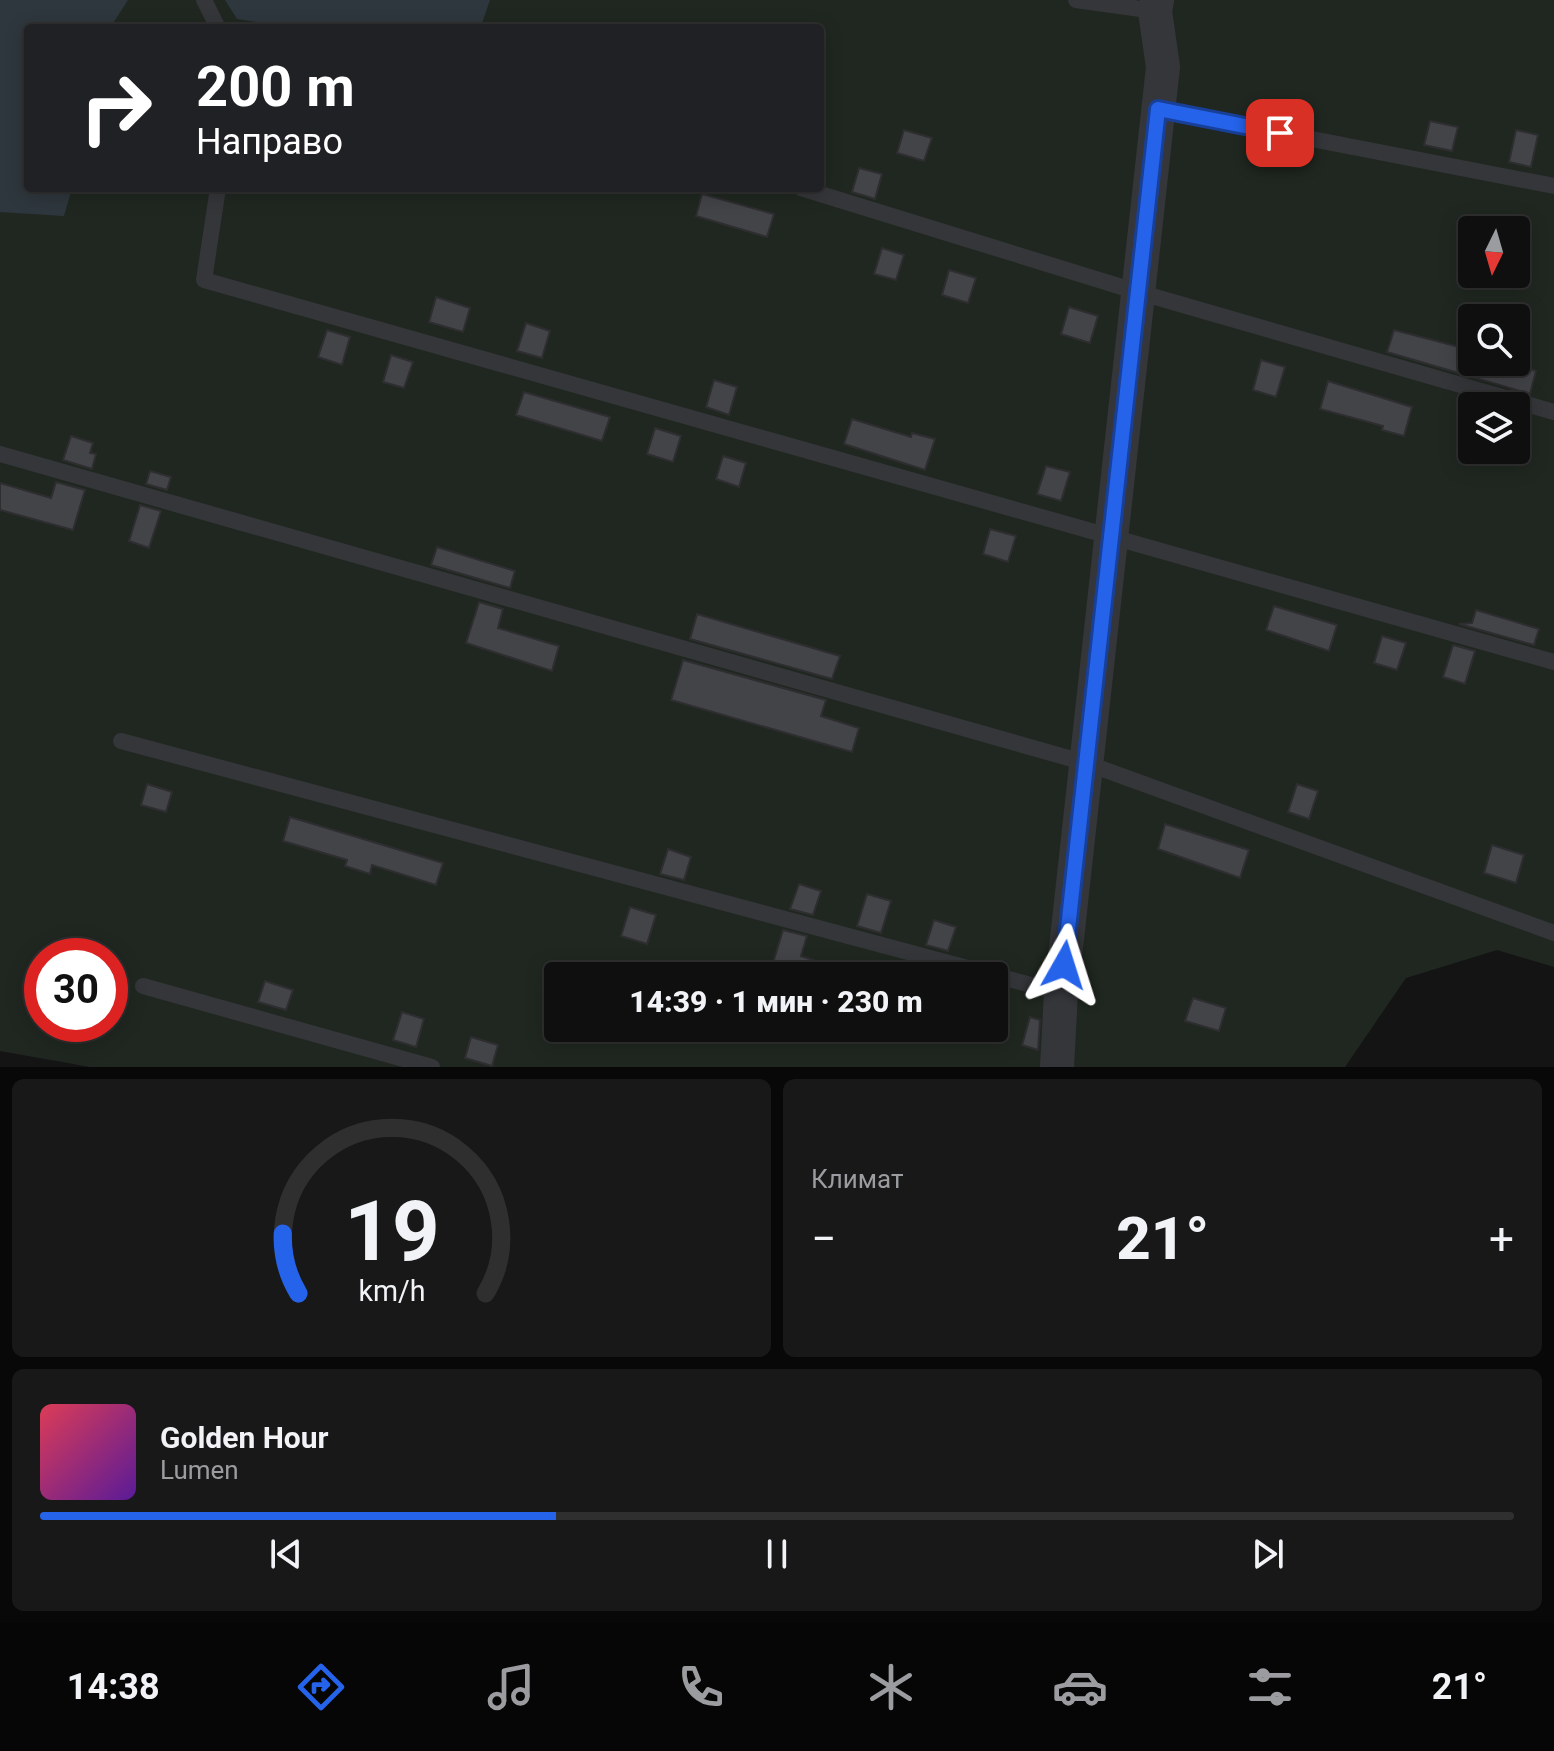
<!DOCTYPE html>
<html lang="ru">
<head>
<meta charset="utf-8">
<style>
  body { margin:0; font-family:Roboto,sans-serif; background:#181819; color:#f1f3f6; height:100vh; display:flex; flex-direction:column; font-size:30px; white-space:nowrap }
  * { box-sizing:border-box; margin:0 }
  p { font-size:26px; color:#9b9c9f }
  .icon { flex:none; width:44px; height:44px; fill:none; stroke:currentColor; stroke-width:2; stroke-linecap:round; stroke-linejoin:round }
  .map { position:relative; height:1067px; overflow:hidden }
  .panel { display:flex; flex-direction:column; gap:12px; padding:12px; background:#080809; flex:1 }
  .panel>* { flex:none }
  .guide { position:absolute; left:24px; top:24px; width:800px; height:168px; border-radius:8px; box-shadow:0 4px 20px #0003,0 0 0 2px #2f2f30; background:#202124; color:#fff; overflow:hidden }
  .needle { width:52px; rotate:185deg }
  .buttons { position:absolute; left:1458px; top:216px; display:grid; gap:16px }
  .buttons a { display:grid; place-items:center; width:72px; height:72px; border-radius:8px; background:#0f0f10; box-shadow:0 4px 20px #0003,0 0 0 2px #2f2f30; font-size:40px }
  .speed { position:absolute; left:24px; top:938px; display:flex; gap:16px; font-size:40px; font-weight:700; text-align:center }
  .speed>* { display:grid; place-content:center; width:104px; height:104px; border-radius:50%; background:#0f0f10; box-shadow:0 4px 20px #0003,0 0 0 2px #2f2f30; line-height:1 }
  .speed .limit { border:12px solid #d22; background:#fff; color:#111 }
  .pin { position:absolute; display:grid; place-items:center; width:68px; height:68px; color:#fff; margin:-34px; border-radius:16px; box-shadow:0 4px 12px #0006 }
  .me { position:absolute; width:88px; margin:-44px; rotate:6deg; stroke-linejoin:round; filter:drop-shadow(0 0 6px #0008) }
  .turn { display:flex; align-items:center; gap:28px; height:168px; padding:0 40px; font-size:36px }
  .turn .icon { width:104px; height:104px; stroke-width:2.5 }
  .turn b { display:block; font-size:56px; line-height:68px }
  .big { font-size:60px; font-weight:800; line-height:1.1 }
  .panel .card { flex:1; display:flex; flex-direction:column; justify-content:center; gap:12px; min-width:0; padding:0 28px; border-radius:12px; background:#181819 }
  .panel .dial { align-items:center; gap:0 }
  .dial svg { height:208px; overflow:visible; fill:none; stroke:#2f2f30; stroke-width:7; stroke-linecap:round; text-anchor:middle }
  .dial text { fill:#f1f3f6; stroke:none }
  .song { display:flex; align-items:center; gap:24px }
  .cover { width:96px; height:96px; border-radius:12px; background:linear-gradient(135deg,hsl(350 70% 55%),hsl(270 70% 35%)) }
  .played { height:8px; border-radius:4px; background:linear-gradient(90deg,#2563eb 35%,#2f2f30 35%) }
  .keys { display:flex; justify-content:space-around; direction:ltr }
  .heat { display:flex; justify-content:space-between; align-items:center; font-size:44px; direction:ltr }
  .panel .tiles { flex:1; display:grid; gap:12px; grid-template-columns:1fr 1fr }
  .card:last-child { grid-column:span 2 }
  .trip { position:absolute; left:544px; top:962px; width:464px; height:80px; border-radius:8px; background:#0f0f10; box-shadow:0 4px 20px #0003,0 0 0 2px #2f2f30; font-weight:800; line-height:80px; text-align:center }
  .tab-bar { display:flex; height:128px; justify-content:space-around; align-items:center; background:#060606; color:#9b9c9f }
  .tab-bar .icon { width:56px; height:56px }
  .tab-bar .current { color:#2563eb }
  .tab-bar b { font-size:36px; color:#f1f3f6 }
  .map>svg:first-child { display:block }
  .green { fill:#202720; fill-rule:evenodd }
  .water { fill:#2e373d }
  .building { fill:#434448; stroke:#2e2e31; stroke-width:2 }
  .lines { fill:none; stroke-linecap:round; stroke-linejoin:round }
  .service { stroke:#35363a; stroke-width:16 }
  .minor { stroke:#35363a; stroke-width:34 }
  .route-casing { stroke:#184099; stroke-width:20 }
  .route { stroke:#2563eb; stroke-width:14 }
</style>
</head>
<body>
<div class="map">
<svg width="1554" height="1067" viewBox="0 0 1554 1067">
  <rect width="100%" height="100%" fill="#141415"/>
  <!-- green -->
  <path class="green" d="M0 0H1554V967L1497 950 1406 978 1345 1067H90L0 1051ZM28 28H820V188H28ZM1472 230H1516V274H1472ZM1472 318H1516V362H1472ZM1472 406H1516V450H1472ZM42 956H110V1024H42ZM558 976H994V1028H558Z"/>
  <!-- water -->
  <path class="water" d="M0 0H128L110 28H28V188H72L64 216 0 212Z
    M225 0H490L482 23C406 35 313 32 237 19Z"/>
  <!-- building -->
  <path class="building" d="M1430 121 1458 127 1452 151 1424 145Z
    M904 130 932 138 924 161 897 153Z
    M1516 130 1538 135 1531 167 1509 162Z
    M859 168 882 174 875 199 852 192Z
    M702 194 774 214 767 237 696 216Z
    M882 248 904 255 896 280 874 274Z
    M949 270 976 278 968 303 942 295Z
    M436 297 470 308 463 332 429 322Z
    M1069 307 1098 316 1090 343 1061 334Z
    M526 323 550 331 542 358 517 351Z
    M327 330 350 337 342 365 318 357Z
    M1394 330 1471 350 1472 362H1507L1536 371 1530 394 1387 352Z
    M391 355 413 362 404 388 383 382Z
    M1261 360 1285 367 1276 397 1253 390Z
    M714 380 737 387 729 415 706 407Z
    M1328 381 1412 407 1404 436 1382 430 1383 426 1320 409Z
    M524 392 610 417 602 441 516 415Z
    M852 419 911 437 912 433 935 439 925 470 844 444Z
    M655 428 681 436 673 462 647 454Z
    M71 436 93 443 90 453 96 454 92 469 63 460Z
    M723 456 746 463 739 487 716 479Z
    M1046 466 1070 472 1061 501 1037 494Z
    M150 471 171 477 167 490 146 484Z
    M56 482 85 490 73 530 0 510V483L51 498Z
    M140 505 161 511 149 548 129 541Z
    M990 529 1016 536 1008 562 983 554Z
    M437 547 515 571 510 588 431 565Z
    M479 602 503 609 498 628 559 646 552 671 466 643Z
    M1274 606 1337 625 1329 651 1266 630Z
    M1476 610 1539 629 1534 645 1459 624 1472 623Z
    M697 614 840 656 832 679 690 639Z
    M1382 636 1406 643 1397 670 1374 663Z
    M1453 645 1475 651 1465 684 1443 677Z
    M683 660 826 700 821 716 859 728 852 752 671 700Z
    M147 784 172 792 166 812 141 805Z
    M1297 784 1318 791 1309 819 1288 812Z
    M290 817 443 863 436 885 372 865 370 874 345 866 347 860 283 841Z
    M1165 824 1249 850 1240 878 1158 849Z
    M1492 845 1524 855 1516 883 1484 873Z
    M668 849 691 857 684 880 660 874Z
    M799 884 821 891 813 915 790 909Z
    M867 894 891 901 881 933 857 926Z
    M630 907 656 915 647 944 621 936Z
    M934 920 956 927 948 951 926 945Z
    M783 930 807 936 801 956 847 971 846 976H769Z
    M265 981 293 990 286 1010 258 1002Z
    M1193 998 1226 1008 1219 1031 1185 1021Z
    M402 1012 424 1019 416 1047 393 1040Z
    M1030 1017 1040 1020 1038 1050 1022 1045Z
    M471 1037 498 1045 492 1066 465 1058Z"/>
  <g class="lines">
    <!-- service -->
    <path class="service" d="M204 0 218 28
      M1076 0 1155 11
      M1158 109 1554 186
      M218 188 204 280 1554 662
      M801 188 1138 292 1554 412
      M0 454 1086 763 1554 933
      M121 741 1061 993
      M143 986 432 1067"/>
    <!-- minor -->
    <path class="minor" d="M1057 1067 1061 993 1163 67 1155 11 1157 0"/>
  </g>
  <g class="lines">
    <!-- route casing -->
    <g class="route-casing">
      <path id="route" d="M1064 965 1158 109 1280 133"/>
    </g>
    <!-- route -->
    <use href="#route" class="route"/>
  </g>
</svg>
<div class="buttons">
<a><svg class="needle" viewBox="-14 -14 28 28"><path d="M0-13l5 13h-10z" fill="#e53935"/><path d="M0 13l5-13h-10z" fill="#9b9c9f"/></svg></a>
<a><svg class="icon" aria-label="search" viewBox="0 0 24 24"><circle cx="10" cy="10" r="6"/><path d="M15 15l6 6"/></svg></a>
<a><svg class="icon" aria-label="layers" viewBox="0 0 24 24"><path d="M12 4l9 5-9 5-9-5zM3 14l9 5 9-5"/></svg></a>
</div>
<div class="speed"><div class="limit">30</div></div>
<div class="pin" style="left:1280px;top:133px;background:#d93025"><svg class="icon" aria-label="arrive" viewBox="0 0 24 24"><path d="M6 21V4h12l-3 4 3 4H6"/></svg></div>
<svg class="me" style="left:1064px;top:965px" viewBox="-20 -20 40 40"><path d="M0-17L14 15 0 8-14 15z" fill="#2563eb" stroke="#fff" stroke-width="4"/></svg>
<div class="trip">14:39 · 1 мин · 230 m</div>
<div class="guide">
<div class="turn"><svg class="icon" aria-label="right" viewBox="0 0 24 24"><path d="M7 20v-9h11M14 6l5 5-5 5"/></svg><div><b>200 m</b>Направо</div></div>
</div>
</div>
<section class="panel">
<div class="tiles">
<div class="card dial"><svg viewBox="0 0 100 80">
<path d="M14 69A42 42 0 1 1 86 69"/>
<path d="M14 69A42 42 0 0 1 8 46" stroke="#2563eb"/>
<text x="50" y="56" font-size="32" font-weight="700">19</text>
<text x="50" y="72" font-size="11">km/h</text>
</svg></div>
<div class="card"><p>Климат</p>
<div class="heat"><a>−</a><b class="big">21°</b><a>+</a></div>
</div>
<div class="card">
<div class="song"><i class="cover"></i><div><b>Golden Hour</b><p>Lumen</p></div></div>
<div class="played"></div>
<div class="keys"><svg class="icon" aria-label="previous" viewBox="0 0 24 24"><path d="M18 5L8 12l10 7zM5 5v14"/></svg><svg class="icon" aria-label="pause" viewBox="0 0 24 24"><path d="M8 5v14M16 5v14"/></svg><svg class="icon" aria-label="next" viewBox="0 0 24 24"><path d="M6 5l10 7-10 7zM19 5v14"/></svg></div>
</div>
</div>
</section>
<nav class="tab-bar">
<b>14:38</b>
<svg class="icon current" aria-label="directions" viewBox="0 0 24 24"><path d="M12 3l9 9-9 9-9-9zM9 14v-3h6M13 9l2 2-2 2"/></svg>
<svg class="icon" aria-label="music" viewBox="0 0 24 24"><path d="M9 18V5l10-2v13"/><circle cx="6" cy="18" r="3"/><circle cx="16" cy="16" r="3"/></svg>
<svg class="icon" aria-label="phone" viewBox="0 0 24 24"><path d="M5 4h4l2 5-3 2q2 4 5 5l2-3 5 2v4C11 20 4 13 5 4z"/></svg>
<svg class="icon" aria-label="climate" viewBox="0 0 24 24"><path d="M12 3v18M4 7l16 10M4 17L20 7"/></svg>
<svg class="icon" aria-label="car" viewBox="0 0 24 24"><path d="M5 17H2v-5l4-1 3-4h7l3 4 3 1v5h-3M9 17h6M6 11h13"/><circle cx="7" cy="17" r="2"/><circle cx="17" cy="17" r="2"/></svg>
<svg class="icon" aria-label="filters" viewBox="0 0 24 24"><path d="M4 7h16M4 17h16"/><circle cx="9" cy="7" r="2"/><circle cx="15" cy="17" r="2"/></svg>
<b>21°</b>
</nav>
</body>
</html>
